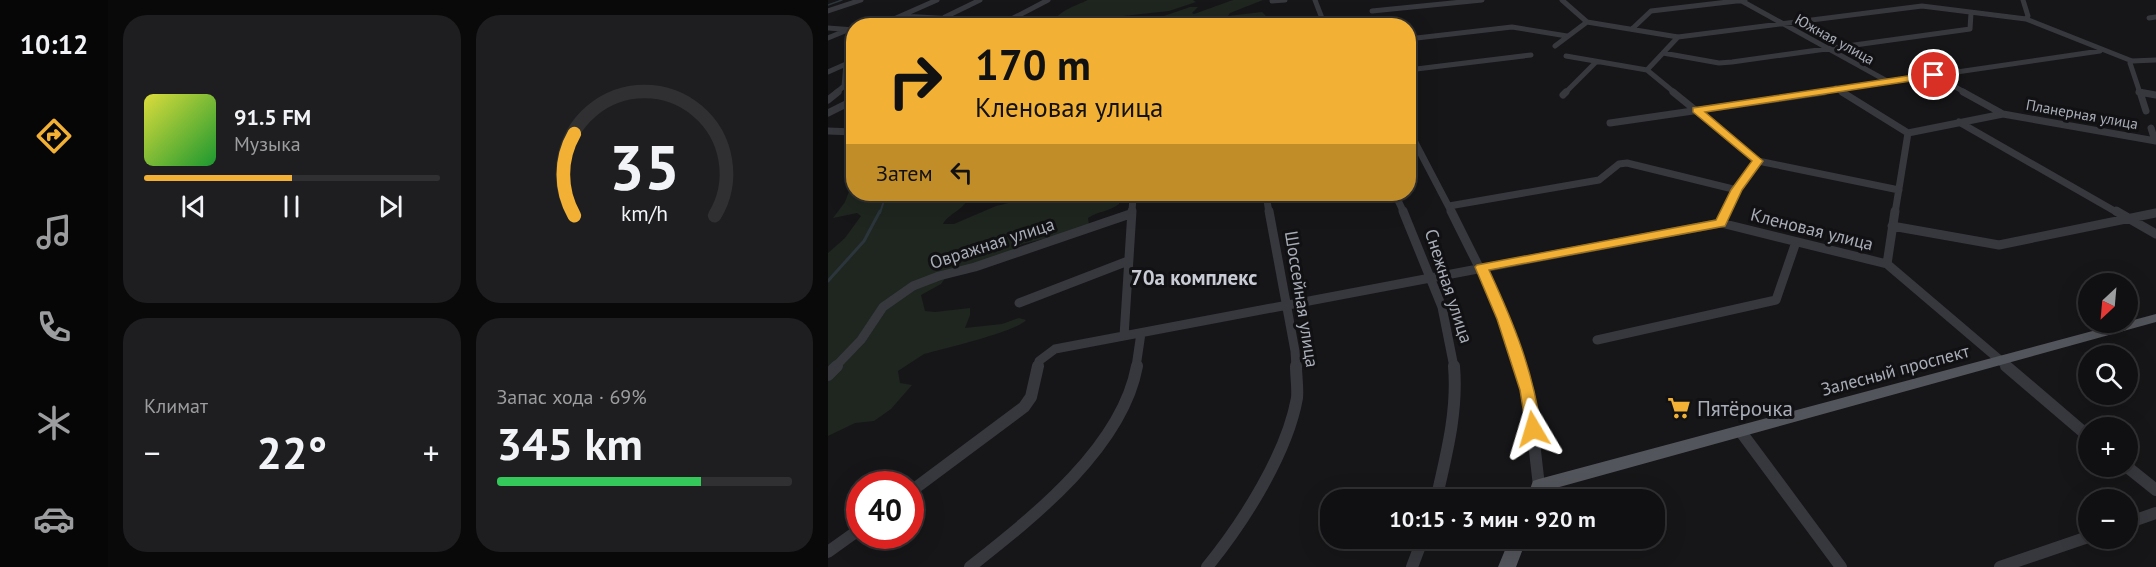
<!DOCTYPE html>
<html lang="ru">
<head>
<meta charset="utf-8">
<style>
  body { margin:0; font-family:"PT Sans",sans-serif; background:#1e1e20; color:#f1f3f6; height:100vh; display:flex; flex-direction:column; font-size:22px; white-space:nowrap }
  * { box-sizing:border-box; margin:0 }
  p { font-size:20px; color:#9c9d9f }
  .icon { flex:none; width:33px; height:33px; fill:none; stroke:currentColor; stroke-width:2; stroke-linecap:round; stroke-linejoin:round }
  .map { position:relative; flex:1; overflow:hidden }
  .panel { display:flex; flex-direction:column; gap:15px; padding:15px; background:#09090a; width:720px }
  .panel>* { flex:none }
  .banner { position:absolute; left:18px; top:18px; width:570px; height:183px; border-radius:24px; box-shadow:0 6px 24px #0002,0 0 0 2px #303032; background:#f2b134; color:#111; overflow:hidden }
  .needle { width:39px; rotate:206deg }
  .tools { position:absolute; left:1250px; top:273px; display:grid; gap:12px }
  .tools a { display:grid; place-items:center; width:60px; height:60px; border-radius:50%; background:#101012; box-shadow:0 6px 24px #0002,0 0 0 2px #303032; font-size:30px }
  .speed { position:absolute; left:18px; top:471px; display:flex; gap:12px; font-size:30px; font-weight:700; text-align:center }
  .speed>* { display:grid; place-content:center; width:78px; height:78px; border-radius:50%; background:#101012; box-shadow:0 6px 24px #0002,0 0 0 2px #303032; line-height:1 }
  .speed .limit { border:9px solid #d22; background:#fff; color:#111 }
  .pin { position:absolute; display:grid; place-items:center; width:51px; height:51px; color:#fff; margin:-26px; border:3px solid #fff; border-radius:50%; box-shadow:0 2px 6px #0007 }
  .me { position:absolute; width:66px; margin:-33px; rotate:353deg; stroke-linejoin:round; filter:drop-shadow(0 0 4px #0008) }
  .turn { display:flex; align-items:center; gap:21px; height:126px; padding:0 30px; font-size:27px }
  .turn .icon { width:78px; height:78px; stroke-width:2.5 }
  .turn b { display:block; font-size:42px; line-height:51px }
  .then { display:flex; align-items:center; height:57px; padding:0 30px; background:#0003; gap:12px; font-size:22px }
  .big { font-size:45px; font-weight:700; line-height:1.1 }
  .panel .card { flex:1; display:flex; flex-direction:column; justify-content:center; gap:9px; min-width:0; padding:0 21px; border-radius:24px; background:#1e1e20 }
  .panel .dial { align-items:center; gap:0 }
  .dial svg { height:156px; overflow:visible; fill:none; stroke:#303032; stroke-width:7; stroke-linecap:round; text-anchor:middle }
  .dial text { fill:#f1f3f6; stroke:none }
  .song { display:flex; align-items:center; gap:18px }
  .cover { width:72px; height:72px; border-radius:9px; background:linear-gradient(135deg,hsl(60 70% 55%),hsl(130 70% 35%)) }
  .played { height:6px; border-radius:3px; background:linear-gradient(90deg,#f2b134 50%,#303032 50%) }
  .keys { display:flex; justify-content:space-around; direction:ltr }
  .heat { display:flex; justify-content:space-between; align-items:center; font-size:33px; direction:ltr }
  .charge { height:9px; border-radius:4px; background:linear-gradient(90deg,#34c759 69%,#303032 0) }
  .panel .tiles { flex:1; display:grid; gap:15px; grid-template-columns:repeat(2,1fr) }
  .trip { position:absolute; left:492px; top:489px; width:345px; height:60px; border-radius:24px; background:#101012; box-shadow:0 6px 24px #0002,0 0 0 2px #303032; font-weight:700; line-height:60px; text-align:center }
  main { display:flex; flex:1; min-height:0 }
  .dock { display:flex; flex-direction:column; width:108px; justify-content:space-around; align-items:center; background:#060607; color:#9c9d9f }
  .dock .icon { width:42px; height:42px }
  .dock .selected { color:#f2b134 }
  .dock b { font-size:27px; color:#f1f3f6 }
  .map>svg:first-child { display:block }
  .green { fill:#1e261f }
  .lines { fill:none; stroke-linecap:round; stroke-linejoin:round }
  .stream-far2 { stroke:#2c353c; stroke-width:1.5 }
  .stream-far1 { stroke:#2c353c; stroke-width:2 }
  .stream { stroke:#2c353c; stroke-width:3 }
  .minor-far3 { stroke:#37383d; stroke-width:5 }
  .minor-far2 { stroke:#37383d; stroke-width:7 }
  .minor-far1 { stroke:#37383d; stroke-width:9 }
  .minor { stroke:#37383d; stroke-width:12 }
  .major { fill:#53555c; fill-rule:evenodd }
  .route { fill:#f2b134; stroke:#9d7322; stroke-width:1.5 }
  .labels { text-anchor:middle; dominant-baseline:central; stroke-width:6; stroke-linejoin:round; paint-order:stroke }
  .far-street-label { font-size:15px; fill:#a8adb8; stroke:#111113 }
  .street-label { font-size:18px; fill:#a8adb8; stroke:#111113 }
  .quarter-label { font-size:21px; font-weight:bold; fill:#c9ccd4; stroke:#111113 }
  .near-poi-label { font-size:21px; fill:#a8adb8; stroke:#111113; text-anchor:start }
</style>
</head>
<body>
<main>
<nav class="dock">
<b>10:12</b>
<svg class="icon selected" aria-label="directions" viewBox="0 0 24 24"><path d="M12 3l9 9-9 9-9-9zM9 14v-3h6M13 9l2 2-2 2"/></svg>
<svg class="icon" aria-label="music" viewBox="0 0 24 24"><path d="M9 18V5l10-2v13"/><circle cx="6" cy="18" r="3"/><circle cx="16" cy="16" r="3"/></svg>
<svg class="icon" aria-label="phone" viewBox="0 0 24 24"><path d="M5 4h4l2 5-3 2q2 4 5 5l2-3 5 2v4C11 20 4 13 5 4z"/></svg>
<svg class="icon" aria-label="climate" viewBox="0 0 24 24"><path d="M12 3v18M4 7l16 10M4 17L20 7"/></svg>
<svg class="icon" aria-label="car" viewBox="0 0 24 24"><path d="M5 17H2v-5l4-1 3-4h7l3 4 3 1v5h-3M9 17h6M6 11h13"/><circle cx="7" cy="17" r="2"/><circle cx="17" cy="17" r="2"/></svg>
</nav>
<section class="panel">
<div class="tiles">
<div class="card">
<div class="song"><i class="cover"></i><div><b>91.5 FM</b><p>Музыка</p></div></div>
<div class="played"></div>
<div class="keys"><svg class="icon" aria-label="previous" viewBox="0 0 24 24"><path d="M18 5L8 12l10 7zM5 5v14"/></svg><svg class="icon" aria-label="pause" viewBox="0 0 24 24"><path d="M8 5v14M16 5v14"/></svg><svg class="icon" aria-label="next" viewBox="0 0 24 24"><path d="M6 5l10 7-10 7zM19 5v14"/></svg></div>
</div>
<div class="card dial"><svg viewBox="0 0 100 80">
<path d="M14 69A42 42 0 1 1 86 69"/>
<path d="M14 69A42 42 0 0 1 14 27" stroke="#f2b134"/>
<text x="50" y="56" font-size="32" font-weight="700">35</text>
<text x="50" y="72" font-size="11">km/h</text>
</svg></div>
<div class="card"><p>Климат</p>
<div class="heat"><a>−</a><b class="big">22°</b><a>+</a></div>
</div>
<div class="card"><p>Запас хода · 69%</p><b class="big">345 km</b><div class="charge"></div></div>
</div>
</section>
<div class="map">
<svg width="1328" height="567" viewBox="0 0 1328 567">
  <rect width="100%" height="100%" fill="#161618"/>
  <!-- green -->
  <path class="green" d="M260 0H365L368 2 341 11 286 17 270 23 224 25C229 11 247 6 260 0Z
    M405 0H435L402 13 400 16 434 12 440 18 414 25H290L336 16 362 7H370L364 13 366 14Z
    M25 181 26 194H116L127 198H140C136 210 121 213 115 224H126L168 206 218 194H292L291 204C281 212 270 211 260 218L261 225 245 232 194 244 178 254 118 277 113 284 93 295 97 311 107 312 142 308V315L137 328 174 324 191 318 198 320C190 331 114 349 96 354L70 371 72 383 84 385 63 409 46 421 27 423 0 436V253L17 238 33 216 29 213 5 218 17 202Z"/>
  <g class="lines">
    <!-- stream-far2 -->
    <path class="stream-far2" d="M0 5 14 0"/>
    <!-- stream-far1 -->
    <path class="stream-far1" d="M52 213 58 194"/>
    <!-- stream -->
    <path class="stream" d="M0 281 36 241 52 211"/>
    <!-- minor-far3 -->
    <path class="minor-far3" d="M487 0 497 26
      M734 0 759 22 850 37 1094 6 1198 19 1304 61 1328 60
      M912 0 1059 81
      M1195 0 1200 16 1198 19
      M444 1 457 0
      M0 11 33 0
      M544 11 654 0
      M73 16 179 22
      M117 17 152 0
      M1321 18 1328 17
      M174 24 220 0
      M50 26 109 0
      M0 28 26 30
      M805 28 823 11 917 0
      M0 38 17 31
      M580 39 684 27 739 36
      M727 46 759 22
      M835 53 891 63 904 62 1142 29 1143 13
      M738 56 819 70
      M1304 61 1302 63 1312 93
      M580 70 703 55
      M819 70 847 93
      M819 70 850 37
      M0 72 18 64
      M1106 75 1138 93
      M1008 88 1016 93
      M1311 92 1317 93
      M8 93 16 86 18 64 26 51
      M737 93 768 62
      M985 93 1272 51"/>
    <!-- minor-far2 -->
    <path class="minor-far2" d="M845 92 930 161
      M1014 92 1080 133 1175 114
      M1135 92 1175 114 1328 141
      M1311 92 1328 95
      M1312 92 1318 111
      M735 95 738 92
      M0 100 10 92
      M0 113 26 100
      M1131 122 1290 213
      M782 123 996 92
      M1323 128 1327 141
      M580 129 624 213
      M0 131 26 132
      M438 194 441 213
      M567 194 576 213
      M621 206 771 180 791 164 799 163 909 190
      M304 213 305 194
      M898 213 909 190 930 161 1071 190
      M1067 213 1080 133"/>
    <!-- minor-far1 -->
    <path class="minor-far1" d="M441 211 467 351 468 367
      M575 211 614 307 626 367
      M623 211 677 319 693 367
      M1288 211 1328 234
      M893 223 899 211
      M1064 226 1171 245 1328 213
      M1059 264 1067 211
      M191 303 300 261
      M296 336 304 211
      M769 340 948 300 968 242
      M7 367 33 340 55 307 85 286 111 276 147 267 302 214
      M210 367 211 361 227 349 893 223 1059 264 1180 367
      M308 367 313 333"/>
    <!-- minor -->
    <path class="minor" d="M692 366 700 390 711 486
      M1178 366 1260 436
      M0 375 9 366
      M913 432 1013 567
      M1298 466 1328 490
      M82 492 196 407 203 397 210 366
      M608 500C618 456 630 412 626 366
      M1299 523 1328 513
      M0 552 32 529
      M142 567C204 518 294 448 309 366
      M379 567C415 523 459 454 469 398 470 388 468 376 468 366
      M584 567 595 538
      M1172 567 1260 537"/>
    <!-- major -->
    <path class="major" d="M1328 314V322L717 491 714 500H698L705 481 711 479Z
      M682 538H699L688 567H670Z"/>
  </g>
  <!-- route -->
  <path class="route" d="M1106 72 1110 75 1109 77 877 112 935 161 914 190 897 226 661 270C686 324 705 370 713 429L711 433 705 435 699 433 692 390 669 319 647 267 649 265 888 220 903 190 924 161 865 112V108Z"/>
  <!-- icons -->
  <defs>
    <g id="supermarket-bare" transform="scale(1.8)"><path d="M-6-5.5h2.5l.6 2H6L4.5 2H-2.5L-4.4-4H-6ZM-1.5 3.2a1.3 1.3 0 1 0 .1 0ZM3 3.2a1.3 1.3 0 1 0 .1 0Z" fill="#f2b134" stroke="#111113" stroke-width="2.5" paint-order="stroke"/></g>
  </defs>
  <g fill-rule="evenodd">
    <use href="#supermarket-bare" x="851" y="408"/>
  </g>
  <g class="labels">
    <!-- far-street labels -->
    <g class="far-street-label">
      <text transform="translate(1007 39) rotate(29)">Южная улица</text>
      <text transform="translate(1254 114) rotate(10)">Планерная улица</text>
    </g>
    <!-- street labels -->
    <g class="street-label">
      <text transform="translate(984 229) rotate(14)">Кленовая улица</text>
      <text transform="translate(164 243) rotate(-18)">Овражная улица</text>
      <text transform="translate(621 286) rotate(72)">Снежная улица</text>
      <text transform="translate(474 299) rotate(81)">Шоссейная улица</text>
      <text transform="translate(1067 370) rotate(-15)">Залесный проспект</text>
    </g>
    <!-- quarter labels -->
    <g class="quarter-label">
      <text x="366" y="277">70а комплекс</text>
    </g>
    <!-- near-poi labels -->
    <g class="near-poi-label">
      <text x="869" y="408">Пятёрочка</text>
    </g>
  </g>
</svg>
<div class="tools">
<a><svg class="needle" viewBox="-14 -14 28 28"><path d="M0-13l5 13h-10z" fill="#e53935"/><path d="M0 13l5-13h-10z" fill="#9c9d9f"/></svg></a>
<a><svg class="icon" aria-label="search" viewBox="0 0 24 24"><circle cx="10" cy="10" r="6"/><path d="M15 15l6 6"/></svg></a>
<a>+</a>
<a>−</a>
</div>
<div class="speed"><div class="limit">40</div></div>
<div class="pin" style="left:1106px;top:75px;background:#d93025"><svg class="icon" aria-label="arrive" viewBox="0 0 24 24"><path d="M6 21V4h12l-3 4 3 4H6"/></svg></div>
<svg class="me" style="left:705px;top:429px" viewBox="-20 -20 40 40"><path d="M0-17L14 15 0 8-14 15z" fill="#f2b134" stroke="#fff" stroke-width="4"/></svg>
<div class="trip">10:15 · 3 мин · 920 m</div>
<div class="banner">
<div class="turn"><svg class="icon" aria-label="right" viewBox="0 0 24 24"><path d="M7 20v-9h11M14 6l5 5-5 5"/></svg><div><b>170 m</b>Кленовая улица</div></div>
<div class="then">Затем<svg class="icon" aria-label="left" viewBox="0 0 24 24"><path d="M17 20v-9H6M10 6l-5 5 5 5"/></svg></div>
</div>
</div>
</main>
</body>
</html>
